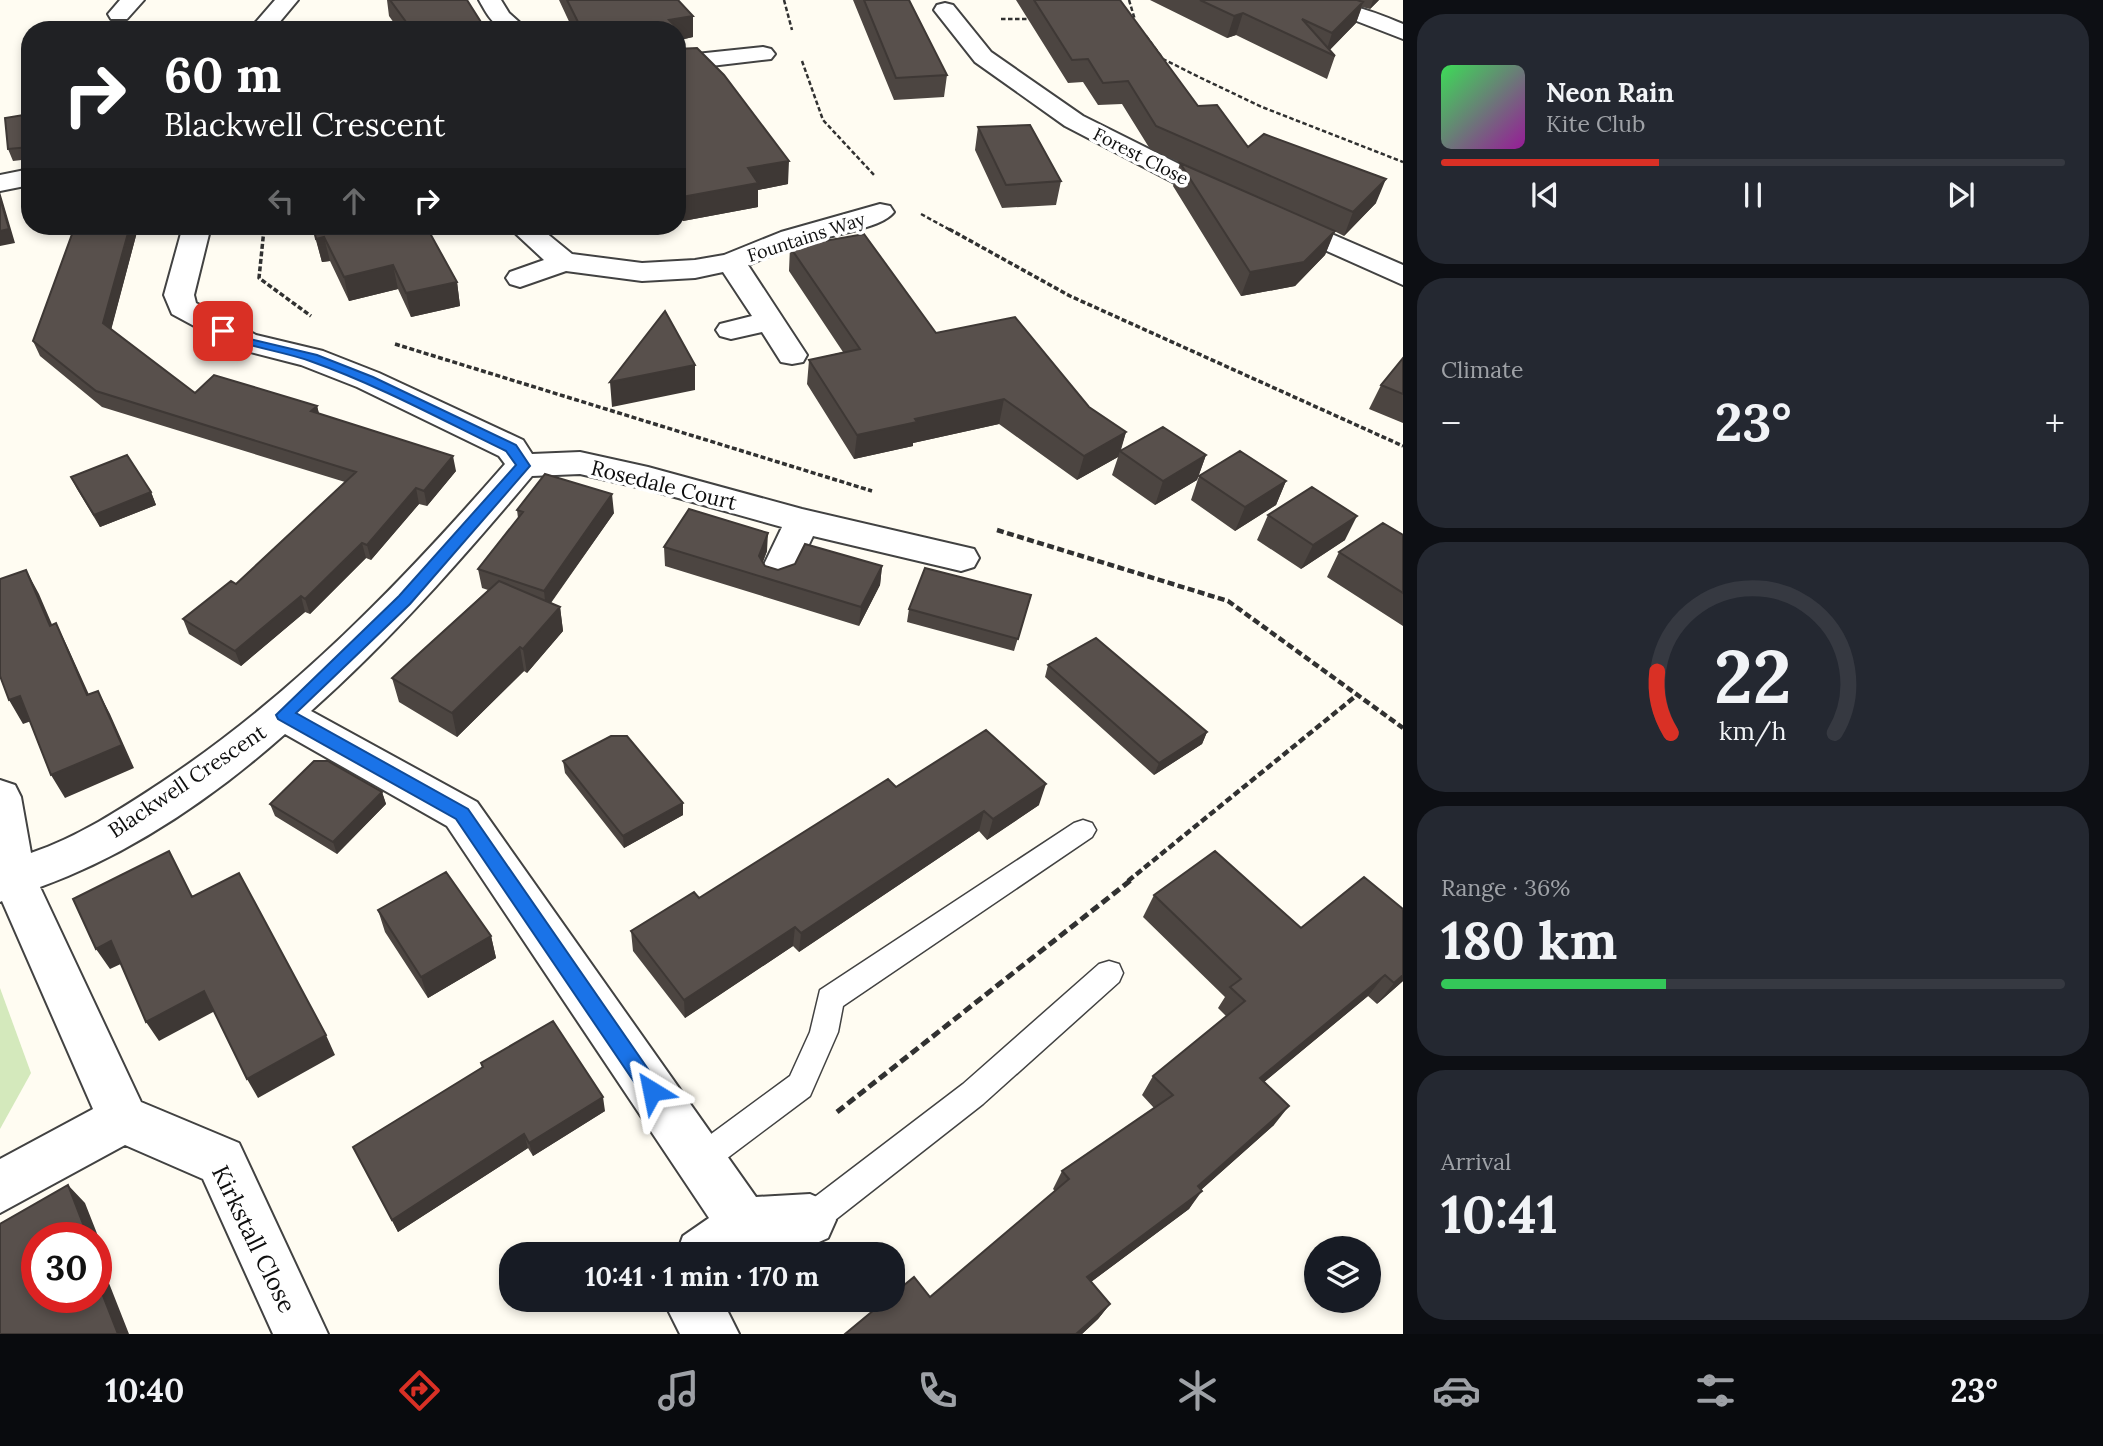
<!DOCTYPE html>
<html lang="en">
<head>
<meta charset="utf-8">
<style>
  body { margin:0; font-family:Lora,serif; background:#242831; color:#f1f3f6; height:100vh; display:flex; flex-direction:column; font-size:26px; white-space:nowrap }
  * { box-sizing:border-box; margin:0 }
  p { font-size:23px; color:#9ea1a6 }
  .icon { flex:none; width:38px; height:38px; fill:none; stroke:currentColor; stroke-width:2; stroke-linecap:round; stroke-linejoin:round }
  .map { position:relative; flex:1; overflow:hidden }
  .sheet { display:flex; flex-direction:column; gap:14px; padding:14px; background:#0d0f14; width:700px }
  .sheet>* { flex:none }
  .hud { position:absolute; left:21px; top:21px; width:665px; height:214px; border-radius:28px; box-shadow:0 4px 10px #0003; background:#202124; color:#fff; overflow:hidden }
  .tools { position:absolute; left:1304px; top:1236px; display:grid; gap:14px }
  .tools a { display:grid; place-items:center; width:77px; height:77px; border-radius:50%; background:#171b24; box-shadow:0 4px 10px #0003; font-size:35px }
  .speed { position:absolute; left:21px; top:1222px; display:flex; gap:14px; font-size:35px; font-weight:700; text-align:center }
  .speed>* { display:grid; place-content:center; width:91px; height:91px; border-radius:50%; background:#171b24; box-shadow:0 4px 10px #0003; line-height:1 }
  .speed .limit { border:10px solid #d22; background:#fff; color:#111 }
  .pin { position:absolute; display:grid; place-items:center; width:60px; height:60px; color:#fff; margin:-30px; border-radius:14px; box-shadow:0 4px 10px #0006 }
  .me { position:absolute; width:77px; margin:-38px; rotate:325deg; stroke-linejoin:round; filter:drop-shadow(0 0 5px #0008) }
  .turn { display:flex; align-items:center; gap:24px; height:147px; padding:0 28px; font-size:32px }
  .turn .icon { width:91px; height:91px; stroke-width:2.5 }
  .turn b { display:block; font-size:49px; line-height:60px }
  .lanes { display:flex; align-items:center; height:66px; padding:0 28px; background:#0003; justify-content:center; gap:35px; direction:ltr }
  .lanes .off { opacity:.35 }
  .big { font-size:52px; font-weight:700; line-height:1.1 }
  .sheet .tile { flex:1; display:flex; flex-direction:column; justify-content:center; gap:10px; min-width:0; padding:0 24px; border-radius:28px; background:#242831 }
  .sheet .dial { align-items:center; gap:0 }
  .dial svg { height:182px; overflow:visible; fill:none; stroke:#363941; stroke-width:7; stroke-linecap:round; text-anchor:middle }
  .dial text { fill:#f1f3f6; stroke:none }
  .song { display:flex; align-items:center; gap:21px }
  .cover { width:84px; height:84px; border-radius:10px; background:linear-gradient(135deg,hsl(130 70% 55%),hsl(300 70% 35%)) }
  .played { height:7px; border-radius:4px; background:linear-gradient(90deg,#d93025 35%,#363941 35%) }
  .keys { display:flex; justify-content:space-around; direction:ltr }
  .heat { display:flex; justify-content:space-between; align-items:center; font-size:38px; direction:ltr }
  .charge { height:10px; border-radius:5px; background:linear-gradient(90deg,#34c759 36%,#363941 0) }
  .trip { position:absolute; left:499px; top:1242px; width:406px; height:70px; border-radius:28px; background:#171b24; box-shadow:0 4px 10px #0003; font-weight:700; line-height:70px; text-align:center }
  .tabs { display:flex; height:112px; justify-content:space-around; align-items:center; background:#090b0e; color:#9ea1a6 }
  .tabs .icon { width:49px; height:49px }
  .tabs .selected { color:#d93025 }
  .tabs b { font-size:32px; color:#f1f3f6 }
  main { display:flex; flex:1; min-height:0 }
  .map>svg:first-child { display:block }
  .green { fill:#d4e9bc }
  .lines { fill:none; stroke-linecap:round; stroke-linejoin:round }
  .service-casing { stroke:#424242; stroke-width:3 }
  .minor-casing { stroke:#424242; stroke-width:4 }
  .path-far3 { stroke:#313131; stroke-width:2.5; stroke-dasharray:4.5 2.5; stroke-linecap:butt }
  .path-far2 { stroke:#313131; stroke-width:3.5; stroke-dasharray:5 2.5; stroke-linecap:butt }
  .path-far1 { stroke:#313131; stroke-width:4.5; stroke-dasharray:7 3.5; stroke-linecap:butt }
  .path { stroke:#313131; stroke-width:5; stroke-dasharray:9 4.5; stroke-linecap:butt }
  .service { fill:#fff; fill-rule:evenodd }
  .minor { fill:#fff; fill-rule:evenodd }
  .wall { fill:#4c4541 }
  .shaded-wall { fill:#3e3835 }
  .building { fill:#58504c; stroke:#3e3835; stroke-width:2 }
  .route { fill:#1a73e8; stroke:#114b97; stroke-width:2 }
  .labels { text-anchor:middle; dominant-baseline:central; stroke-width:7; stroke-linejoin:round; paint-order:stroke }
  .far-street-label { font-size:18px; fill:#0f0f0f; stroke:#fff }
  .street-label { font-size:21px; fill:#0f0f0f; stroke:#fff }
  .near-street-label { font-size:24px; fill:#0f0f0f; stroke:#fff }
</style>
</head>
<body>
<main>
<div class="map">
<svg width="1403" height="1334" viewBox="0 0 1403 1334">
  <rect width="100%" height="100%" fill="#fffcf2"/>
  <!-- green -->
  <path class="green" d="M0 988 31 1073 0 1129Z"/>
  <g class="lines">
    <!-- service casing -->
    <g class="service-casing">
      <path id="service" d="M1083 820 1092 823 1096 830 1092 837 843 1006 838 1032 810 1096 710 1171 699 1176 688 1171 684 1161 688 1151 790 1076 810 1032 820 990 1074 823Z
        M1109 961 1119 964 1123 973 1119 982 983 1104 821 1231 810 1235 799 1231 795 1220 799 1209 963 1084 1099 964Z"/>
    </g>
    <!-- minor casing -->
    <g class="minor-casing">
      <path id="minor" d="M120 0H144L127 19H111L108 14Z
        M275 0H298L273 30H249Z
        M479 0H501L509 13 528 30C497 30 494 27 479 0Z
        M1296 0C1339 0 1363 7 1403 24V39L1354 20 1299 5Z
        M945 3 953 5 991 52 1083 116 1235 192 1239 198 1235 204 1225 206 1215 204 1065 126 975 62 934 10 937 5Z
        M763 47 771 49 775 54 771 59 677 70V56Z
        M30 169V185L0 191V175Z
        M880 204 890 206 894 212C882 229 821 237 800 244 782 250 765 258 748 265L807 355 803 362 792 364 781 362 762 332 731 339 720 336 716 330 720 324 752 316 723 272 695 278 642 281 566 271 520 287 510 284 506 278 510 272 544 260 515 233 519 227H539L572 254 642 263 695 260 724 255 781 232Z
        M1281 212 1403 265V285L1271 226 1267 220 1271 214Z
        M183 226H211L194 295 196 303 256 335 323 351 379 373 523 440 532 454 580 452 648 467 802 509 974 549 979 558 974 567 961 571 813 536 791 582 778 586 765 582 760 573 782 527 646 489 580 474 532 476C463 558 392 639 311 711L477 802 756 1197 810 1194 828 1202 836 1220 828 1238 810 1246 753 1250 746 1255H676L683 1236 709 1218 447 826 285 734C214 797 129 855 40 887L141 1102 239 1143 328 1334H273L203 1179 125 1145 0 1213V1159L93 1109 2 901 0 902V780L15 785 21 797 31 853C78 837 121 809 162 782 293 695 402 582 505 464L499 456 357 387 301 365 235 348 172 314 164 295Z
        M663 1300H722L739 1334H680Z"/>
    </g>
    <!-- path-far3 -->
    <path class="path-far3" d="M784 0 792 30
      M1129 0 1135 20
      M1001 19H1031
      M1146 36 1163 59 1201 78 1262 107 1403 162
      M802 61 823 120 875 176
      M921 214 952 231
      M264 231V226"/>
    <!-- path-far2 -->
    <path class="path-far2" d="M264 229 259 278 311 316
      M949 229 1070 296 1403 446
      M395 344 872 491"/>
    <!-- path-far1 -->
    <path class="path-far1" d="M997 530 1228 601 1403 728
      M1128 881 1357 695"/>
    <!-- path -->
    <path class="path" d="M837 1112 1131 880"/>
    <!-- service -->
    <use href="#service" class="service"/>
    <!-- minor -->
    <use href="#minor" class="minor"/>
  </g>
  <!-- wall -->
  <path class="wall" d="M387 0H467L486 30H399L389 16Z
    M559 0H678L693 16V37L680 40V49L788 184 758 190V207L683 221 677 216V30H573Z
    M853 0H909L947 75 944 97 894 100Z
    M1016 0H1120L1198 106 1248 147 1376 203 1344 236 1334 231 1325 255 1295 286 1241 296 1173 186 1180 163 1281 208 1150 149 1122 104 1098 105 1083 82 1068 83Z
    M1150 0H1379L1370 9 1362 7 1356 23 1329 50 1335 56 1327 79 1236 35 1227 38Z
    M30 114V159L13 161 8 149Z
    M978 127 1061 181 1056 205 1002 208 975 150Z
    M75 226H141L139 232H137L111 329 195 393 317 406 319 414 456 471 427 506 419 504 371 560 366 558 310 614 305 612 241 666 189 634 183 619 236 584 345 482 102 407 40 356 33 341Z
    M312 226 457 282 460 306 411 317 398 289 349 301 330 261 322 262Z
    M790 247 936 333 1089 407 1126 432 1121 450 1206 455 1197 480 1155 505 1112 475 1118 457 1077 480 999 424 913 443V446L854 459 807 384 809 360 843 352 789 271Z
    M1403 358V423L1369 409 1381 385Z
    M1199 476 1286 481 1276 505 1235 531 1191 500Z
    M71 477 151 492 156 505 100 527 77 489Z
    M517 510 614 513 551 603 560 607 563 631 527 673 524 671 457 737 399 702 392 678 488 590 482 588 478 569 518 518Z
    M1268 515 1345 540 1301 569 1257 540Z
    M1403 535V626L1327 577 1339 552Z
    M664 547 767 551 763 562 765 566 778 570 882 566 880 585 859 626 665 566Z
    M1031 595 1014 651 907 622 909 609Z
    M1048 665 1207 732 1202 744 1154 775 1045 677Z
    M563 761 683 803V815L624 848 565 773Z
    M896 787 1039 805 987 840 979 831 799 952 793 946 685 1018 633 951 631 931 699 898Z
    M382 792 386 804 337 854 275 816 270 804Z
    M1154 895 1301 928 1403 981 1377 1004 1368 996 1264 1082 1274 1125 1201 1190 1189 1209 1091 1282 1110 1304 1098 1319 1082 1334H845L930 1297 1055 1191 1053 1189 1062 1171 1154 1108 1142 1095 1153 1076 1226 1016 1218 1008 1225 997 1143 917Z
    M378 910 491 936 496 958 428 998 385 932Z
    M481 1063 605 1111 533 1156 528 1148 398 1232 353 1147 482 1068Z"/>
  <!-- shaded-wall -->
  <path class="shaded-wall" d="M1373 0H1379L1370 9Z
    M1363 2 1356 23 1327 53 1326 52 1332 33Z
    M1243 13 1236 35 1227 38 1234 16Z
    M693 16V37L680 40V53L677 54V30L669 20Z
    M789 161 788 184 758 190V207L683 221 682 197 748 168Z
    M1386 179 1376 203 1344 236 1353 212Z
    M0 192 15 243 0 246Z
    M130 226H135L137 232 109 338 103 323Z
    M1335 231 1325 255 1295 286 1241 296 1250 272Z
    M324 237 330 261 322 262 316 239Z
    M393 265 398 289 349 301 344 277Z
    M457 282 460 306 411 317 406 293Z
    M695 365V390L612 407 610 382Z
    M1004 399 999 424 913 443V446L854 459 857 435 915 419Z
    M317 406 321 421 311 411Z
    M1126 432 1118 457 1077 480 1084 456Z
    M1206 455 1197 480 1155 505 1163 481Z
    M453 456 456 471 427 506 424 491Z
    M1286 481 1276 505 1235 531 1245 507Z
    M416 488 419 504 371 560 367 545Z
    M151 492 156 505 100 527 94 515Z
    M612 494 614 513 546 609 544 591Z
    M1357 516 1345 540 1301 569 1313 545Z
    M768 533 767 551 758 574 759 556Z
    M362 543 366 558 310 614 305 599Z
    M882 566 880 585 859 626 861 607Z
    M26 570 39 594 63 650 50 626Z
    M301 596 305 612 241 666 235 651Z
    M560 607 563 631 527 673 523 649Z
    M56 623 68 648 100 719 87 695Z
    M520 647 524 671 457 737 452 713Z
    M98 691 110 714 134 768 65 798 51 775Z
    M20 696 34 720 23 724 9 700Z
    M1207 732 1202 744 1154 775 1159 763Z
    M1046 784 1039 805 987 840 993 819Z
    M382 792 386 804 337 854 333 842Z
    M683 803V815L624 848 623 836Z
    M984 811 979 831 799 952 801 933Z
    M795 927 793 946 685 1018 684 1000Z
    M491 936 496 958 428 998 421 977Z
    M111 941 125 962 110 969 96 949Z
    M1385 975 1368 996 1246 1097 1260 1078Z
    M1403 975V981L1377 1004 1394 983Z
    M204 991 215 1011 159 1041 146 1022Z
    M326 1035 335 1055 258 1098 247 1079Z
    M603 1097 605 1111 533 1156 529 1143Z
    M1289 1106 1274 1125 1185 1204 1198 1186Z
    M524 1134 528 1148 398 1232 392 1220Z
    M68 1185 85 1203 111 1269 105 1273 129 1334H118L96 1278V1237H88Z
    M1202 1191 1189 1209 1076 1293 1087 1277Z
    M1110 1304 1098 1319 1082 1334H1076Z"/>
  <!-- building -->
  <path class="building" d="M390 0H467L486 30H412Z
    M567 0H678L693 16 669 20 680 31 677 32V30H582Z
    M864 0H909L947 75 896 78Z
    M1034 0H1120L1198 106 1217 105 1248 147 1264 134 1386 179 1353 212 1156 126 1128 81 1103 83 1088 59 1072 60Z
    M1200 0H1357L1363 2 1332 33 1302 19 1335 56 1243 13 1234 16Z
    M697 48 724 75 789 161 748 168 758 183 682 197 677 193V49Z
    M30 114V147L8 149 5 118Z
    M1030 125 1061 181 1006 185 978 127Z
    M1180 163 1335 231 1304 262 1250 272Z
    M0 198 9 229 0 231Z
    M75 226H130L103 323 195 393 214 375 317 406 311 411 453 456 424 491 416 488 367 545 362 543 305 599 301 596 235 651 183 619 231 581 236 584 356 472 96 391 33 341Z
    M313 226H426L457 282 406 293 393 265 344 277 324 237 316 239Z
    M864 234 936 333 1015 317 1089 407 1126 432 1084 456 1004 399 915 419 917 422 857 435 809 360 860 349 790 247Z
    M665 311 695 365 610 382Z
    M1403 358V394L1381 385Z
    M1163 427 1206 455 1163 481 1120 451Z
    M1240 451 1286 481 1245 507 1199 476Z
    M127 455 151 492 94 515 71 477Z
    M545 474 612 494 544 591 478 569 523 512 517 510Z
    M1312 487 1357 516 1313 545 1268 515Z
    M689 509 768 533 759 556 765 566 778 570 795 564 805 544 882 566 861 607 664 547Z
    M1383 523 1403 535V593L1339 552Z
    M925 568 1031 595 1018 639 909 609Z
    M26 570 50 626 56 623 87 695 98 691 122 745 51 775 20 696 9 700 0 676V579Z
    M499 581 560 607 523 649 520 647 452 713 392 678Z
    M1096 638 1207 732 1159 763 1048 665Z
    M986 730 1046 784 993 819 984 811 801 933 795 927 684 1000 631 931 694 892 699 898 888 779 896 787Z
    M611 736H627L683 803 623 836 563 761Z
    M314 761H328L382 792 333 842 270 804Z
    M169 851 192 897 239 873 326 1035 247 1079 204 991 146 1022 111 941 96 949 73 899Z
    M1215 851 1301 928 1364 877 1403 909V975L1394 983 1385 975 1260 1078 1289 1106 1198 1186 1202 1191 1087 1277 1110 1304 1076 1334H845L886 1300H892V1295L914 1277 930 1297 1069 1179 1062 1171 1173 1095 1153 1076 1245 1001 1230 987 1241 979 1154 895Z
    M446 872 491 936 421 977 378 910Z
    M553 1021 603 1097 529 1143 524 1134 392 1220 353 1147 483 1067 481 1063Z
    M68 1185 88 1237H37V1297H96V1278L118 1334H0V1224Z"/>
  <!-- route -->
  <path class="route" d="M223 327 250 339 317 355 373 377 516 445 530 466 410 604 296 713 468 809 659 1085 662 1091 659 1098 652 1101 645 1098 456 819 278 719 276 715 399 596 516 465 506 451C442 420 378 385 310 361 279 350 248 348 218 333L216 331Z"/>
  <g class="labels">
    <!-- far-street labels -->
    <g class="far-street-label">
      <text transform="translate(1141 156) rotate(27)">Forest Close</text>
      <text transform="translate(806 237) rotate(-18)">Fountains Way</text>
    </g>
    <!-- street labels -->
    <g class="street-label">
      <text transform="translate(664 485) rotate(14)">Rosedale Court</text>
      <text transform="translate(187 781) rotate(-34)">Blackwell Crescent</text>
    </g>
    <!-- near-street labels -->
    <g class="near-street-label">
      <text transform="translate(254 1239) rotate(64)">Kirkstall Close</text>
    </g>
  </g>
</svg>
<div class="tools">
<a><svg class="icon" aria-label="layers" viewBox="0 0 24 24"><path d="M12 4l9 5-9 5-9-5zM3 14l9 5 9-5"/></svg></a>
</div>
<div class="speed"><div class="limit">30</div></div>
<div class="pin" style="left:223px;top:331px;background:#d93025"><svg class="icon" aria-label="arrive" viewBox="0 0 24 24"><path d="M6 21V4h12l-3 4 3 4H6"/></svg></div>
<svg class="me" style="left:652px;top:1091px" viewBox="-20 -20 40 40"><path d="M0-17L14 15 0 8-14 15z" fill="#1a73e8" stroke="#fff" stroke-width="4"/></svg>
<div class="trip">10:41 · 1 min · 170 m</div>
<div class="hud">
<div class="turn"><svg class="icon" aria-label="right" viewBox="0 0 24 24"><path d="M7 20v-9h11M14 6l5 5-5 5"/></svg><div><b>60 m</b>Blackwell Crescent</div></div>
<div class="lanes"><svg class="icon off" aria-label="left" viewBox="0 0 24 24"><path d="M17 20v-9H6M10 6l-5 5 5 5"/></svg><svg class="icon off" aria-label="ahead" viewBox="0 0 24 24"><path d="M12 20V5M6 11l6-6 6 6"/></svg><svg class="icon" aria-label="right" viewBox="0 0 24 24"><path d="M7 20v-9h11M14 6l5 5-5 5"/></svg></div>
</div>
</div>
<section class="sheet">
<div class="tile">
<div class="song"><i class="cover"></i><div><b>Neon Rain</b><p>Kite Club</p></div></div>
<div class="played"></div>
<div class="keys"><svg class="icon" aria-label="previous" viewBox="0 0 24 24"><path d="M18 5L8 12l10 7zM5 5v14"/></svg><svg class="icon" aria-label="pause" viewBox="0 0 24 24"><path d="M8 5v14M16 5v14"/></svg><svg class="icon" aria-label="next" viewBox="0 0 24 24"><path d="M6 5l10 7-10 7zM19 5v14"/></svg></div>
</div>
<div class="tile"><p>Climate</p>
<div class="heat"><a>−</a><b class="big">23°</b><a>+</a></div>
</div>
<div class="tile dial"><svg viewBox="0 0 100 80">
<path d="M14 69A42 42 0 1 1 86 69"/>
<path d="M14 69A42 42 0 0 1 8 42" stroke="#d93025"/>
<text x="50" y="56" font-size="32" font-weight="700">22</text>
<text x="50" y="72" font-size="11">km/h</text>
</svg></div>
<div class="tile"><p>Range · 36%</p><b class="big">180 km</b><div class="charge"></div></div>
<div class="tile"><p>Arrival</p><b class="big">10:41</b></div>
</section>
</main>
<nav class="tabs">
<b>10:40</b>
<svg class="icon selected" aria-label="directions" viewBox="0 0 24 24"><path d="M12 3l9 9-9 9-9-9zM9 14v-3h6M13 9l2 2-2 2"/></svg>
<svg class="icon" aria-label="music" viewBox="0 0 24 24"><path d="M9 18V5l10-2v13"/><circle cx="6" cy="18" r="3"/><circle cx="16" cy="16" r="3"/></svg>
<svg class="icon" aria-label="phone" viewBox="0 0 24 24"><path d="M5 4h4l2 5-3 2q2 4 5 5l2-3 5 2v4C11 20 4 13 5 4z"/></svg>
<svg class="icon" aria-label="climate" viewBox="0 0 24 24"><path d="M12 3v18M4 7l16 10M4 17L20 7"/></svg>
<svg class="icon" aria-label="car" viewBox="0 0 24 24"><path d="M5 17H2v-5l4-1 3-4h7l3 4 3 1v5h-3M9 17h6M6 11h13"/><circle cx="7" cy="17" r="2"/><circle cx="17" cy="17" r="2"/></svg>
<svg class="icon" aria-label="filters" viewBox="0 0 24 24"><path d="M4 7h16M4 17h16"/><circle cx="9" cy="7" r="2"/><circle cx="15" cy="17" r="2"/></svg>
<b>23°</b>
</nav>
</body>
</html>
